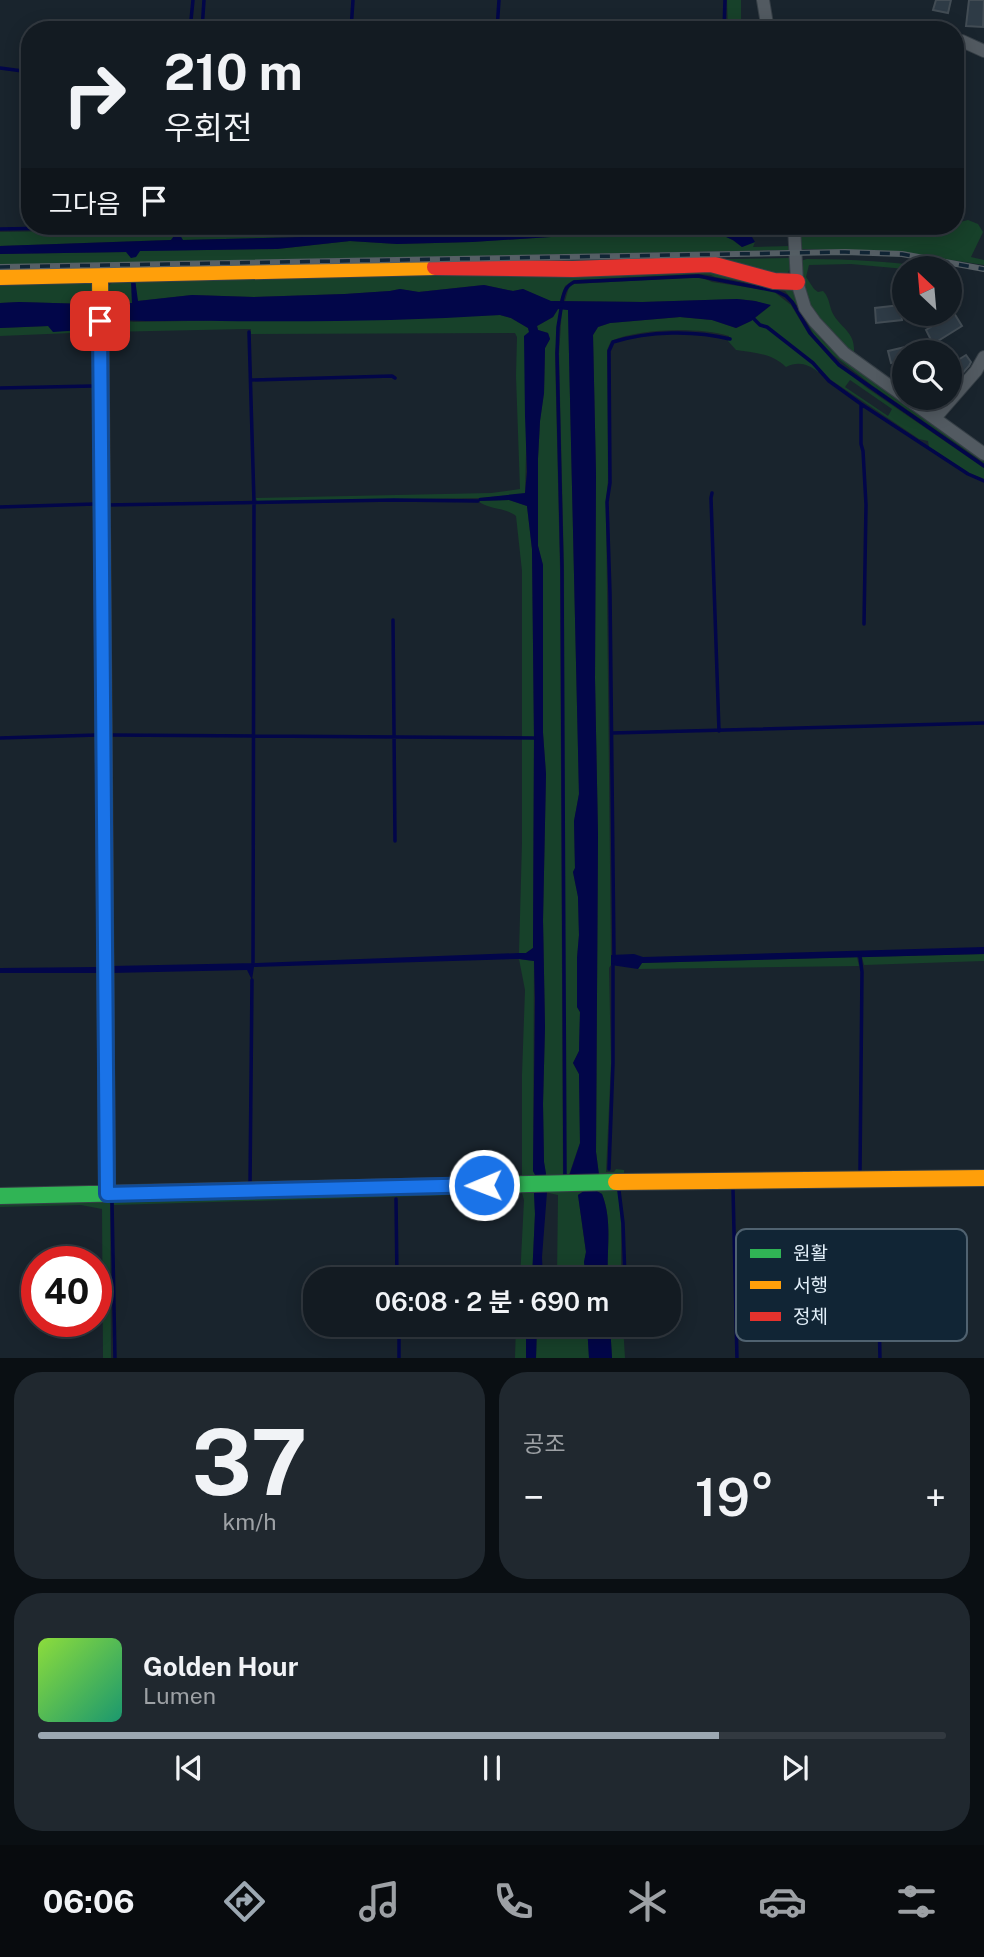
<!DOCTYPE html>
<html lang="ko">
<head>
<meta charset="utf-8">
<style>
  body { margin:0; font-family:"Public Sans","Noto Sans KR",sans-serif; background:#20282f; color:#f1f3f6; height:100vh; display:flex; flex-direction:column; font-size:26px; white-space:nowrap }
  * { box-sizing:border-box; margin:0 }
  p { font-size:23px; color:#9da1a5 }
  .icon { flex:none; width:38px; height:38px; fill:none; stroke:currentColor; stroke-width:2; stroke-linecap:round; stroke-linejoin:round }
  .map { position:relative; height:1358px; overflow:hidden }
  .details { display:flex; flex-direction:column; gap:14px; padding:14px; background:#0a0f13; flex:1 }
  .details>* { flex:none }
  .guide { position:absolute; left:21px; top:21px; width:943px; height:214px; border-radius:28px; box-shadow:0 4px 18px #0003,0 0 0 2px #323940; background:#131b22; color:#f1f3f6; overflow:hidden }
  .needle { width:46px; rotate:334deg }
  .fabs { position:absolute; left:892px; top:256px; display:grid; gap:14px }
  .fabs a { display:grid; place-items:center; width:70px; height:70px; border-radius:50%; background:#131b22; box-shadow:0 4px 18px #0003,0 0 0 2px #323940; font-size:35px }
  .speed { position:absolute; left:21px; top:1246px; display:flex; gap:14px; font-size:35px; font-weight:700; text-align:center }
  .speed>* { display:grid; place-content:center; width:91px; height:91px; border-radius:50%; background:#131b22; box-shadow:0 4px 18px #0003,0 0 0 2px #323940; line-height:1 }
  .speed .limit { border:10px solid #d22; background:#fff; color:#111 }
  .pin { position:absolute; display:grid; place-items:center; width:60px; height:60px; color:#fff; margin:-30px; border-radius:14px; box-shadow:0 4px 10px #0006 }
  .me { position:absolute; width:77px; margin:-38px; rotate:269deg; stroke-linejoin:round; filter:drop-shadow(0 0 5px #0008) }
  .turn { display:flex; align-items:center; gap:24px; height:147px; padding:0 28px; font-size:32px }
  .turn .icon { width:91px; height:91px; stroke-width:2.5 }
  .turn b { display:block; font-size:49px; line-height:60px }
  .then { display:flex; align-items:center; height:66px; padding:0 28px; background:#0003; gap:14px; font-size:26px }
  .big { font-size:52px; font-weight:600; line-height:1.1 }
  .details .card { flex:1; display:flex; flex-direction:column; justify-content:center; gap:10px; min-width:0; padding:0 24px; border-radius:28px; background:#20282f }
  .details .dial { align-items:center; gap:0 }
  .dial b { font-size:91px; line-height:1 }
  .song { display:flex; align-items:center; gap:21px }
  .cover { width:84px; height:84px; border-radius:10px; background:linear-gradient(135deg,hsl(90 70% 55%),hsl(160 70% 35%)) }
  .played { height:7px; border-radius:4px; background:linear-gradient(90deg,#9ca8b2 75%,#323940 75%) }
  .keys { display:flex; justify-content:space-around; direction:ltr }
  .heat { display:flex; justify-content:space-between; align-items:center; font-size:38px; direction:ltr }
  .details .tiles { flex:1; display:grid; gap:14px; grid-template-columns:1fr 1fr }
  .card:last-child { grid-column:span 2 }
  .trip { position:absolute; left:303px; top:1267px; width:378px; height:70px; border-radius:28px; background:#131b22; box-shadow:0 4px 18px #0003,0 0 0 2px #323940; font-weight:600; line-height:70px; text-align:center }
  .tabs { display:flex; height:112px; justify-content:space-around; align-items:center; background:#080b0e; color:#9da1a5 }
  .tabs .icon { width:49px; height:49px }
  .tabs .active { color:#9ca8b2 }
  .tabs b { font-size:32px; color:#f1f3f6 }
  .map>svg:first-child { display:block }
  .green { fill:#17412a; fill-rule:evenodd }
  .water { fill:#020649 }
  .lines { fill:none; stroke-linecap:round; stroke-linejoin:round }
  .stream { stroke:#020649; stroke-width:3.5 }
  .building { fill:#2e3b46; stroke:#424c54; stroke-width:2 }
  .street-casing { stroke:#363f46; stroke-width:14 }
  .fast-casing { stroke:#363f46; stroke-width:18 }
  .slow-casing { stroke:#363f46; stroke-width:18 }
  .jam-casing { stroke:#363f46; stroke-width:18 }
  .street { stroke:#525a61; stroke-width:12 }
  .fast { stroke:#30b455; stroke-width:16 }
  .slow { stroke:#ff9f0a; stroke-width:16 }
  .jam { stroke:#e5322d; stroke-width:16 }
  .rail-casing { stroke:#555f65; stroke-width:6 }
  .rail { stroke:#112535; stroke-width:3.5; stroke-dasharray:10; stroke-linecap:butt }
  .route-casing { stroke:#114b97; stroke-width:18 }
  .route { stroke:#1a73e8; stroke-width:12 }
  .key { fill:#112535; stroke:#506270; stroke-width:2 }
  .key-label { font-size:19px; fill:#e2eff9 }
</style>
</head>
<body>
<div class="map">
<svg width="984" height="1359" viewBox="0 0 984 1359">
  <rect width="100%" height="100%" fill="#19242d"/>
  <!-- green -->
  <path class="green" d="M727 0H741V30H728Z
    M968 220 978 224 983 232 971 257 984 260V265L892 251 799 249 798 226H956V223Z
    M181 226 187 227 691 226 672 229 598 227 484 230 459 233 183 240 174 236 171 240 0 246V232L169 229 175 232 180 230Z
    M696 232C717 233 726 234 742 247L755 242 753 247 790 246V250L0 265V254L127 252 131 258 140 251 277 249 350 241 397 244 472 242 597 234Z
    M792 258V265L786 276 738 271 489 263Z
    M807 259C851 259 895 262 939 268H905V269L851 264 809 265 806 277 814 289 818 292 823 291C829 297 829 304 832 312 841 330 856 330 854 356L806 304 800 261Z
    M702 270 791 287 813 328 824 342 902 403 984 458V463L873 386 833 355 814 335 800 309 785 291 774 287 715 277 711 275 700 274 574 280 565 286 560 301H550L523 289 513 291 484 285 418 292 400 289 390 291 345 294 253 297 192 295 137 301 135 279Z
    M701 277 712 282 773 291 791 305 808 333 832 360 867 388 984 468V479L969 473 929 447 928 441 919 439 831 380 821 370 818 372C808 364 798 361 786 367 772 353 755 353 736 350L728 341 729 336C697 327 642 328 611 341L607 350 608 480 606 500 611 955V965L609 968 611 1063 606 1172H614L616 1169 624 1170V1174L723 1175 738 1173 785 1176 984 1172V1174L565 1180 115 1190 116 1186 253 1185 522 1175V1075L525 990 519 959 534 961 533 1171 537 1177H545L546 1174 544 1162 543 1104 545 1027 543 920 546 774 543 733V565L538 546V458L540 421 544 393 545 348 550 339 548 333 538 330 537 326 553 317 558 309H560L555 354 560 569 563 1176 565 1179 564 568 559 354 562 309 568 310 579 794 574 821 575 868 573 872 578 896 579 935 577 958V1007L580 1012 579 1051 573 1063 579 1074 580 1143 569 1175 584 1177 599 1175 596 1152 598 835 595 679 596 474 593 335 598 327 610 323 680 317 712 320 736 328 751 321 770 306 755 301 738 299 643 302 565 301 569 287 574 284ZM850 380 892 409 888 416 845 387Z
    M131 279 132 303H119L103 307C107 283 106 282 131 279Z
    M91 282 94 285V311L89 309 87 304 19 302 0 303V283Z
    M500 315 511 318 528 328 529 331 525 494 479 498 257 501 256 498 491 493 520 489 516 376 517 337 515 333 251 334V329H246L106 332 103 318 134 322Z
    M93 319 95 332 0 336V328L49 326Z
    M509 500 527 506 532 549 534 738 533 948 526 953H519L522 842V571L516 516C505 507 489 510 478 501Z
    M984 954V961L864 965 862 957Z
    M857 957 859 966 638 969 642 963Z
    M984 1181V1185L618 1189 621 1223V1279H608C606 1250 613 1222 602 1194 594 1189 587 1189 578 1195L586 1252 584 1262 586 1279H557L558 1195 540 1191 534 1193 535 1214 532 1279H520L524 1200 522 1193 114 1205V1198L540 1188Z
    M110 1200 111 1358H103L102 1209 81 1205 0 1207V1202Z
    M516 1325H526V1358H515Z
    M537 1325H587L589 1358 536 1359Z
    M610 1325H623L625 1358H612Z"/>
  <!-- water -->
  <path class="water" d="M691 226H753L752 237 755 242 742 247 733 240 717 233 696 232 597 234 472 242 397 244 350 241 277 249 140 251 136 257 131 258 126 252 0 254V246L171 240 174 236 180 235 183 240 459 233 485 230 550 228 672 229Z
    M131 279H135L138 301 192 295 253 297 345 294 390 291 400 289 419 292 484 285 513 291 523 289 551 301 643 302 737 299 755 301 771 305 751 321 736 328 712 320 680 317 610 323 598 327 593 335 596 474 595 679 598 835 596 1152 599 1175 569 1176 580 1143 579 1074 573 1063 579 1051 580 1012 577 1007V958L579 935 578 897 573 872 575 868 574 821 579 794 568 310 558 309 553 317 537 326 538 330 548 333 550 339 545 348 544 393 540 421 538 458V546L543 565V733L546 774 543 920 545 1027 543 1104 544 1162 546 1174 545 1177H536L533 1171 535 999 534 961 519 959 254 967 252 980 247 970 111 973V966L257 963 519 953H526L533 948 534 738 532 549 527 506 509 500 478 501 479 498 525 493 527 472 525 416 524 336 529 332 528 328 511 318 500 315C407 321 314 322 221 321 181 320 142 323 103 318V307L119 303H132Z
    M19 302 87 304 89 309 94 311 93 319 88 321 82 330 53 332 48 326 0 328V303Z
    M984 947V954L642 963 638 969 611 965V955L634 954 643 957Z
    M97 967 100 973H0V968Z
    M595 1190 602 1194C613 1222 606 1250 608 1279H586L584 1262 586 1252 578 1195 584 1191Z
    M540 1191 547 1192 542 1257 543 1279H532L535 1214 534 1193Z
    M526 1325H537L536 1358H526Z
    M587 1325H610L612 1358H589Z"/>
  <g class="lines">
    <!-- stream -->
    <path class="stream" d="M190 30 193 0
      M202 30 204 0
      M351 30 353 0
      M497 30 499 0
      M724 30 725 0
      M0 68 30 72
      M0 229 175 226
      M562 301C564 292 565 287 574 282L698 276 776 291 786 296 792 302 810 333 839 365 984 466
      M561 309 558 327 557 353 562 567 565 1176
      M754 319 760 325 767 327 813 363 829 381 861 404 968 474 984 481
      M249 332 254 502 253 963
      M251 380 392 376 395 378
      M0 388 93 386
      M861 404V444L863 451 866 505 864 624
      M712 493 711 498 719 731
      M106 505 394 500 478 501
      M0 507 95 504
      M393 620 395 841
      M612 733 984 723
      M111 735 534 738
      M0 738 97 735
      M614 955 610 593 607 502 610 483 609 351 613 342C649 331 694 330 730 339
      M860 957 862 972 860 1170
      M609 1169 613 1063V965
      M250 1185 252 980
      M733 1189 737 1359
      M619 1191 623 1223 625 1279
      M396 1199 397 1279
      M112 1202 115 1359
      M879 1313 880 1359
      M399 1325V1359"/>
  </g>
  <!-- building -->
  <path class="building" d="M936 0H951L948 13 933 10Z
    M969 0H984L983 27 966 26Z
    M900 305 902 320 876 323 875 308Z
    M954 313 962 326 933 344 926 330Z
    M905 347V360L891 363 888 351Z
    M966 355 971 362 969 366 961 375 950 382V365Z"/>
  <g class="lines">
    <!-- street casing -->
    <g class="street-casing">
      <path id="street" d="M763 0 768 30
        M962 41 984 51
        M794 226 797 282 805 308 815 322 844 353 984 454
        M935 418 976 371 984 357"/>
    </g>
    <!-- fast casing -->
    <g class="fast-casing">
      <path id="fast" d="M104 776 107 1194
        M0 1196 616 1182"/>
    </g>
    <!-- slow casing -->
    <g class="slow-casing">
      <path id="slow" d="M100 275 104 776
        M0 277 435 267
        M616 1182 984 1178"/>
    </g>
    <!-- jam casing -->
    <g class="jam-casing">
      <path id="jam" d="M435 267 573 269 711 264 774 281 797 282"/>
    </g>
    <!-- street -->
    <use href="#street" class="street"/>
    <!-- fast -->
    <use href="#fast" class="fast"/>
    <!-- slow -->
    <use href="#slow" class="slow"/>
    <!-- jam -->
    <use href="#jam" class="jam"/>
    <!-- rail casing -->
    <g class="rail-casing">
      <path id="rail" d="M0 267 845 252 902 254 984 269"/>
    </g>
    <!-- rail -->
    <use href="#rail" class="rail"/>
  </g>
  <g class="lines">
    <!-- route casing -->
    <g class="route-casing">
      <path id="route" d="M100 321 107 1194 484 1185"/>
    </g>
    <!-- route -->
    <use href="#route" class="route"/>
  </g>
  <!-- legend -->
  <rect x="736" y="1229" width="231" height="112" rx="10" class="key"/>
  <rect x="750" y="1249" width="31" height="9" fill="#30b455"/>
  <rect x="750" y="1281" width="31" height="8" fill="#ff9f0a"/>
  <rect x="750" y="1312" width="31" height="9" fill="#e5322d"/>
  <g class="key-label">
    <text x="793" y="1260">원활</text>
    <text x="793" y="1292">서행</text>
    <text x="793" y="1323">정체</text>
  </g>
</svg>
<div class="fabs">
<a><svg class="needle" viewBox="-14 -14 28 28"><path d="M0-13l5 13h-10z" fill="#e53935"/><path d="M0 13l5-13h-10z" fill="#9da1a5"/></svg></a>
<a><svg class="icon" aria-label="search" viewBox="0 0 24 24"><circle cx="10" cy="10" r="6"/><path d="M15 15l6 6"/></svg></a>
</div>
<div class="speed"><div class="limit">40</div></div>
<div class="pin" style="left:100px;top:321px;background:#d93025"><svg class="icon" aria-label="arrive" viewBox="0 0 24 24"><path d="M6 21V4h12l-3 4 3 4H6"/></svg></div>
<svg class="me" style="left:484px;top:1185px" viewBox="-20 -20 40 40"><circle r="17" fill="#1a73e8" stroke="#fff" stroke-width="3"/><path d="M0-11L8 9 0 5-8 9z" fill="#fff"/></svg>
<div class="trip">06:08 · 2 분 · 690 m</div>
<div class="guide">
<div class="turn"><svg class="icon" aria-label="right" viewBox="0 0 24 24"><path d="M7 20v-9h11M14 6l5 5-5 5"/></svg><div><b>210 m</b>우회전</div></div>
<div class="then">그다음<svg class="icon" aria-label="arrive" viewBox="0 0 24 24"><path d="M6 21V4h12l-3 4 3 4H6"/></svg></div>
</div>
</div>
<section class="details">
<div class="tiles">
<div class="card dial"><b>37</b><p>km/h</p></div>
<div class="card"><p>공조</p>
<div class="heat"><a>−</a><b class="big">19°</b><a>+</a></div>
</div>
<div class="card">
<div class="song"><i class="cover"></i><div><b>Golden Hour</b><p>Lumen</p></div></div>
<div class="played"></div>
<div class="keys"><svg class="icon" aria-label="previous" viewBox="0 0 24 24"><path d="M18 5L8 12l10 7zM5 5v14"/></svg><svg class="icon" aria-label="pause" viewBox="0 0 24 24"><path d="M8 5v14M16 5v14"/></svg><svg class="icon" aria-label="next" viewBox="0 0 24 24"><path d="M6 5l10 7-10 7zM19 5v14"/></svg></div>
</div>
</div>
</section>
<nav class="tabs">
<b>06:06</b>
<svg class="icon active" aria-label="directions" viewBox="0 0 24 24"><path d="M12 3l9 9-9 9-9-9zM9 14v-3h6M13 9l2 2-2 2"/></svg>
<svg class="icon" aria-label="music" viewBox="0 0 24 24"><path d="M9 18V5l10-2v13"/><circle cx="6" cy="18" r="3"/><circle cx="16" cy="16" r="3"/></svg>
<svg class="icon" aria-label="phone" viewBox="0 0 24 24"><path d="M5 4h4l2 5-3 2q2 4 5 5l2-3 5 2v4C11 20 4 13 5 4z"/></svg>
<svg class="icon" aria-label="climate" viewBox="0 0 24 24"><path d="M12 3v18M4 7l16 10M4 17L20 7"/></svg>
<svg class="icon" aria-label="car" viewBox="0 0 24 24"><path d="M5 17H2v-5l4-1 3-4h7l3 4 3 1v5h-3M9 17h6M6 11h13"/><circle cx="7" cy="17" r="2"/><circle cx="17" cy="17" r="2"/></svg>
<svg class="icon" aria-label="filters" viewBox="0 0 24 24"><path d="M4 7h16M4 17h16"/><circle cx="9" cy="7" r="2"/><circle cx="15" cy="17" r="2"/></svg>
</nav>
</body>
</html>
